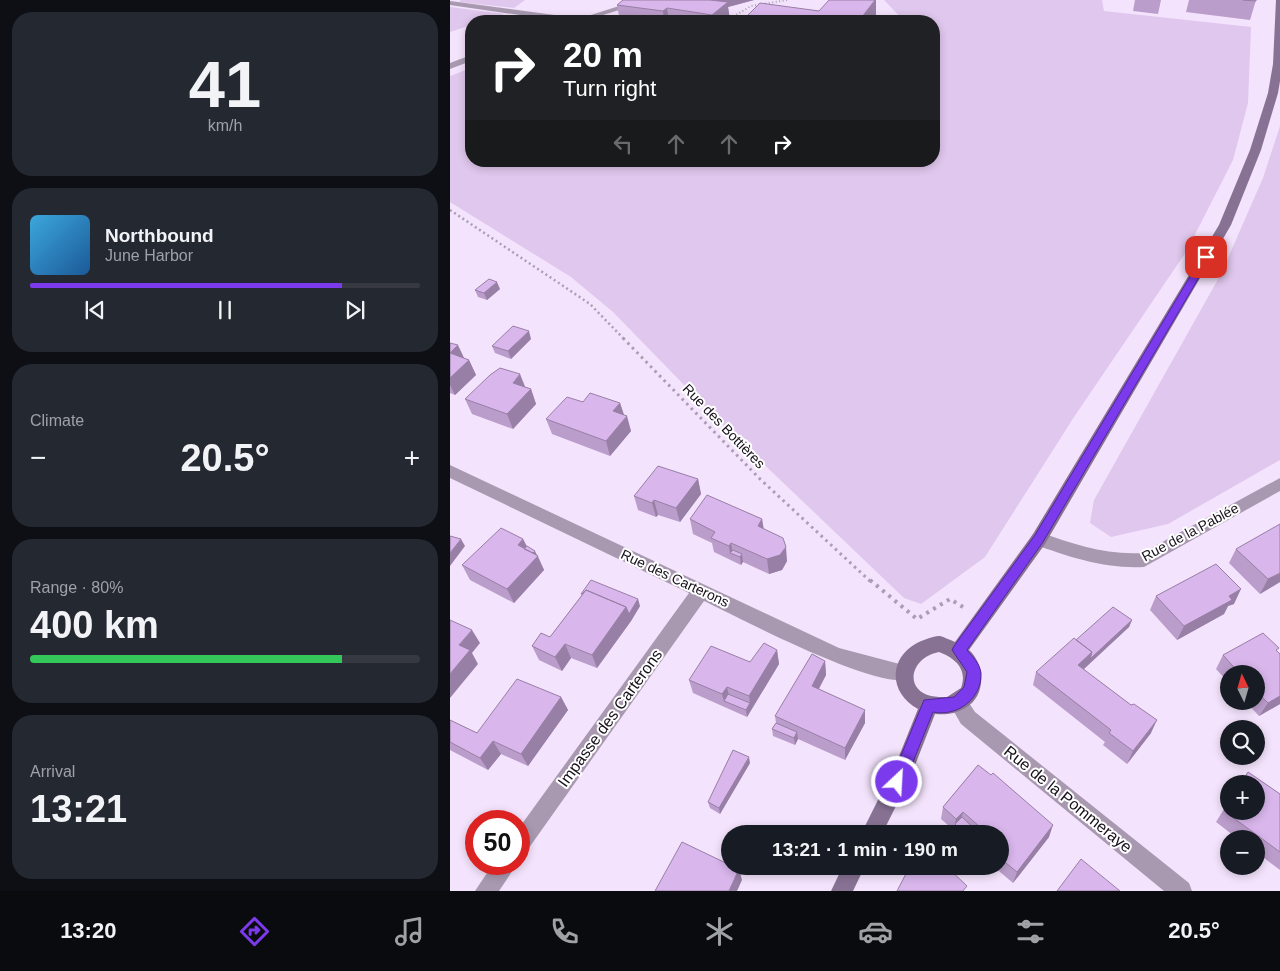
<!DOCTYPE html>
<html lang="en">
<head>
<meta charset="utf-8">
<style>
  body { margin:0; font-family:Helvetica,sans-serif; background:#242831; color:#f1f3f6; height:100vh; display:flex; flex-direction:column; font-size:19px; white-space:nowrap }
  * { box-sizing:border-box; margin:0 }
  p { font-size:16px; color:#9ea1a6 }
  .icon { flex:none; width:28px; height:28px; fill:none; stroke:currentColor; stroke-width:2; stroke-linecap:round; stroke-linejoin:round }
  .map { position:relative; flex:1; overflow:hidden }
  .details { display:flex; flex-direction:column; gap:12px; padding:12px; background:#0d0f14; width:450px }
  .details>* { flex:none }
  .hud { position:absolute; left:15px; top:15px; width:475px; height:152px; border-radius:20px; box-shadow:0 2px 8px #0003; background:#202124; color:#fff; overflow:hidden }
  .needle { width:32px; rotate:355deg }
  .fabs { position:absolute; left:770px; top:665px; display:grid; gap:10px }
  .fabs a { display:grid; place-items:center; width:45px; height:45px; border-radius:50%; background:#171b24; box-shadow:0 2px 8px #0003; font-size:25px }
  .speed { position:absolute; left:15px; top:810px; display:flex; gap:10px; font-size:25px; font-weight:700; text-align:center }
  .speed>* { display:grid; place-content:center; width:65px; height:65px; border-radius:50%; background:#171b24; box-shadow:0 2px 8px #0003; line-height:1 }
  .speed .limit { border:8px solid #d22; background:#fff; color:#111 }
  .pin { position:absolute; display:grid; place-items:center; width:42px; height:42px; color:#fff; margin:-21px; border-radius:10px; box-shadow:0 2px 8px #0006 }
  .me { position:absolute; width:55px; margin:-28px; rotate:25deg; stroke-linejoin:round; filter:drop-shadow(0 0 4px #0008) }
  .turn { display:flex; align-items:center; gap:18px; height:105px; padding:0 15px; font-size:22px }
  .turn .icon { width:65px; height:65px; stroke-width:2.5 }
  .turn b { display:block; font-size:35px; line-height:42px }
  .lanes { display:flex; align-items:center; height:48px; padding:0 15px; background:#0003; justify-content:center; gap:25px; direction:ltr }
  .lanes .off { opacity:.35 }
  .big { font-size:38px; font-weight:700; line-height:1.1 }
  .details .tile { flex:1; display:flex; flex-direction:column; justify-content:center; gap:8px; min-width:0; padding:0 18px; border-radius:20px; background:#242831 }
  .details .dial { align-items:center; gap:0 }
  .dial b { font-size:65px; line-height:1 }
  .song { display:flex; align-items:center; gap:15px }
  .cover { width:60px; height:60px; border-radius:8px; background:linear-gradient(135deg,hsl(200 70% 55%),hsl(210 70% 35%)) }
  .played { height:5px; border-radius:2px; background:linear-gradient(90deg,#7c3aed 80%,#363941 80%) }
  .keys { display:flex; justify-content:space-around; direction:ltr }
  .heat { display:flex; justify-content:space-between; align-items:center; font-size:28px; direction:ltr }
  .charge { height:8px; border-radius:4px; background:linear-gradient(90deg,#34c759 80%,#363941 0) }
  .trip { position:absolute; left:271px; top:825px; width:288px; height:50px; border-radius:25px; background:#171b24; box-shadow:0 2px 8px #0003; font-weight:700; line-height:50px; text-align:center }
  .tab-bar { display:flex; height:80px; justify-content:space-around; align-items:center; background:#090b0e; color:#9ea1a6 }
  .tab-bar .icon { width:35px; height:35px }
  .tab-bar .current { color:#7c3aed }
  .tab-bar b { font-size:22px; color:#f1f3f6 }
  main { display:flex; flex:1; min-height:0 }
  .map>svg:first-child { display:block }
  .green { fill:#e0c7ed }
  .lines { fill:none; stroke-linecap:round; stroke-linejoin:round }
  .path-far3 { stroke:#ab9eb2; stroke-width:2; stroke-dasharray:1 2.5; stroke-linecap:butt }
  .path-far2 { stroke:#ab9eb2; stroke-width:2.5; stroke-dasharray:2 3; stroke-linecap:butt }
  .path-far1 { stroke:#ab9eb2; stroke-width:3; stroke-dasharray:2.5 4; stroke-linecap:butt }
  .path { stroke:#ab9eb2; stroke-width:4; stroke-dasharray:3 5; stroke-linecap:butt }
  .lane { fill:#a899b0; fill-rule:evenodd }
  .street { fill:#a899b0; fill-rule:evenodd }
  .secondary { fill:#887294; fill-rule:evenodd }
  .wall { fill:#bb9dcb }
  .shaded-wall { fill:#987fa5 }
  .building { fill:#d9b6ec; stroke:#987fa5 }
  .route { fill:#7c3aed; stroke:#51269a }
  .labels { text-anchor:middle; dominant-baseline:central; stroke-width:4; stroke-linejoin:round; paint-order:stroke }
  .street-label { font-size:14px; fill:#17101a; stroke:#fff }
  .near-street-label { font-size:16px; fill:#17101a; stroke:#fff }
</style>
</head>
<body>
<main>
<section class="details">
<div class="tile dial"><b>41</b><p>km/h</p></div>
<div class="tile">
<div class="song"><i class="cover"></i><div><b>Northbound</b><p>June Harbor</p></div></div>
<div class="played"></div>
<div class="keys"><svg class="icon" aria-label="previous" viewBox="0 0 24 24"><path d="M18 5L8 12l10 7zM5 5v14"/></svg><svg class="icon" aria-label="pause" viewBox="0 0 24 24"><path d="M8 5v14M16 5v14"/></svg><svg class="icon" aria-label="next" viewBox="0 0 24 24"><path d="M6 5l10 7-10 7zM19 5v14"/></svg></div>
</div>
<div class="tile"><p>Climate</p>
<div class="heat"><a>−</a><b class="big">20.5°</b><a>+</a></div>
</div>
<div class="tile"><p>Range · 80%</p><b class="big">400 km</b><div class="charge"></div></div>
<div class="tile"><p>Arrival</p><b class="big">13:21</b></div>
</section>
<div class="map">
<svg width="830" height="891" viewBox="0 0 830 891">
  <rect width="100%" height="100%" fill="#f3e3fc"/>
  <!-- green -->
  <path class="green" d="M11 0H75L64 8 9 2Z
    M434 0H652L654 11 801 27 798 103 783 160 736 252 624 417 535 557 471 604 454 598 277 429 163 312 121 277 0 202V76L21 68V161H484V65L490 47 484 44V21H454Z
    M0 7 54 14 32 21H21V25L0 32Z
    M830 126V460L718 524 661 537 640 523 644 500 771 274 813 178Z"/>
  <g class="lines">
    <!-- path-far3 -->
    <path class="path-far3" d="M284 21 279 19 301 6 337 0"/>
    <!-- path-far2 -->
    <path class="path-far2" d="M0 210 140 304 174 339"/>
    <!-- path-far1 -->
    <path class="path-far1" d="M173 338 310 479 421 582"/>
    <!-- path -->
    <path class="path" d="M420 580 467 619 500 599 513 607"/>
    <!-- lane -->
    <path class="lane" d="M0 1 127 18 131 21H111L0 5Z"/>
    <!-- street -->
    <path class="street" d="M188 0H201L134 21H122Z
      M21 55V61L0 69V63Z
      M0 465 389 648 461 667 463 673 461 679C427 691 290 618 254 601L76 852 69 855V828L239 593 0 478Z
      M830 478V491L694 567C654 569 620 557 583 544L581 539 583 534 589 532C623 544 655 555 692 553Z
      M508 694 515 697 525 712 739 883 742 891H714L511 724 499 703 501 697Z
      M43 864H67L49 891H25Z"/>
    <!-- secondary -->
    <path class="secondary" d="M826 0H830V81L828 93 811 150 781 225 595 544 519 650C536 665 536 697 515 708 505 714 496 715 485 714L460 778 432 834H411L445 766 468 709C435 691 440 652 474 640 479 638 485 636 490 636 494 637 500 640 505 642L583 534 769 225 800 150 818 93 823 64ZM489 652C505 658 518 669 511 688L497 697C492 697 486 697 481 696 453 689 461 657 489 652Z
      M393 866H415L403 891H381Z"/>
  </g>
  <!-- wall -->
  <path class="wall" d="M173 0H304L278 7 280 20 279 21H170L167 5Z
    M685 0H711L708 14 683 11Z
    M739 0H806L800 20 736 12Z
    M369 11 426 17 425 19 445 21H294V19Z
    M50 289 37 300 28 297 25 290Z
    M81 339 61 359 45 353 42 346Z
    M0 343 14 358 19 360 26 375 5 395 0 393Z
    M75 387 81 389 86 404 63 429 22 414 15 399Z
    M133 402 170 403 174 415 181 431 160 456 102 434 96 419Z
    M248 479 251 494 230 522 208 515 206 517 188 510 184 496Z
    M240 519H312L314 529 337 561 332 570 319 574 293 562 291 565 264 552 262 543 243 534Z
    M73 539 77 546 88 556 94 570 64 603 20 580 12 565Z
    M786 549 830 582 810 594 779 563Z
    M131 594 190 606 181 621 147 668 121 658 112 671 89 660 82 646 100 637 132 595Z
    M706 596 784 604 778 606 774 614 727 640 700 610Z
    M682 620 679 627 634 669 701 733 677 764 653 745 655 742 583 685 586 672Z
    M327 650 329 664 297 717 243 693 239 680 300 662Z
    M830 654V704L809 716 795 701H806V674H779V683L766 669 773 655Z
    M375 661 376 675 369 689 415 723 395 760 348 739 345 745 323 736 322 729 326 723 325 716Z
    M111 697 118 710 78 766 51 754 38 770 0 750V720L27 733Z
    M300 763 270 814 260 808 258 802Z
    M528 765 599 837 563 883 543 866H550V834H508L491 819 493 807Z
    M798 772 830 794V870L806 852V839H788L766 822 779 801V811L806 784H789Z"/>
  <!-- shaded-wall -->
  <path class="shaded-wall" d="M242 0H304L278 7 280 20 279 21H263L262 15Z
    M425 0H426V17L423 21 412 17Z
    M217 8 219 21H214L213 11Z
    M47 282 50 289 37 300 34 293Z
    M79 331 81 339 61 359 58 351Z
    M8 345 15 360 0 355V353Z
    M19 360 26 375 5 395 0 385V378Z
    M70 374 76 389 63 383Z
    M81 389 86 404 63 429 57 414Z
    M170 403 175 418 163 411Z
    M177 416 181 431 160 456 156 441Z
    M248 479 251 494 230 522 226 508Z
    M204 500 208 515 206 517 202 503Z
    M312 519 314 534 308 526Z
    M11 539 15 546 0 566V553Z
    M73 539 80 554 68 545Z
    M281 543 283 554 280 553 279 546Z
    M336 547 337 561 332 570 319 574 317 559Z
    M85 551 94 570 64 603 57 589 79 557Z
    M292 554 293 562 291 565 290 557Z
    M830 573V582L810 594 818 579Z
    M791 589 784 604 778 606 774 614 727 640 734 626 779 596Z
    M188 599 190 606 181 621 147 668 142 655 176 607Z
    M682 620 679 627 624 678 628 665 642 652Z
    M22 630 30 643 22 653 28 664 0 698V674L9 645Z
    M115 644 121 658 112 671 105 657Z
    M327 650 329 664 297 717 296 710 300 703 299 696Z
    M375 661 376 675 363 699 362 686Z
    M277 687 280 700 274 701 272 694Z
    M830 696V704L809 716 818 703Z
    M111 697 118 710 78 766 71 754Z
    M415 710V723L395 760V748Z
    M707 720 701 733 677 764 683 751Z
    M347 732 348 739 345 745 344 738Z
    M43 741 51 754 38 770 30 758Z
    M299 757 300 763 270 814 269 808Z
    M513 812 510 823 505 824 506 819Z
    M603 825 599 837 563 883 567 872Z
    M289 869 292 880 287 891H279Z"/>
  <!-- building -->
  <path class="building" d="M173 0H260L278 2 262 15 217 8 213 11 167 5Z
    M379 0H425L412 17 445 21H312L294 19 310 3 369 11Z
    M793 0H806V1Z
    M39 279 47 282 34 293 25 290Z
    M63 326 79 331 58 351 42 346Z
    M0 343 8 345 0 353Z
    M0 353 19 360 0 378Z
    M50 368 70 374 63 383 81 389 57 414 15 399 40 375Z
    M140 393 170 403 163 411 177 416 156 441 96 419 117 397 133 402Z
    M208 466 248 479 226 508 204 500 202 503 184 496Z
    M257 495 312 519 308 526 333 538 336 547 330 555 317 559 281 543 279 546 261 538 265 532 240 519Z
    M830 524V573L818 579 786 549Z
    M51 528 73 539 68 545 88 556 57 589 12 565Z
    M0 536 11 539 0 553Z
    M77 546 85 551 83 553 74 549Z
    M283 550 292 554 290 557 280 553Z
    M766 564 791 589 779 596 782 600 734 626 706 596Z
    M141 580 188 599 179 614 176 607 136 590 132 594H131Z
    M136 590 176 607 142 655 115 644 105 657 82 646 91 633 100 637Z
    M663 607 682 620 640 659 642 652 626 640Z
    M0 620 22 630 9 645 20 650 0 674Z
    M813 633 829 648 826 650 830 654V696L818 703 806 691V674H790L773 655Z
    M624 638 642 652 628 665 681 705 684 704 707 720 683 751 659 733 661 730 586 672Z
    M314 643 327 650 299 696 277 687 272 694 239 680 261 646 300 662Z
    M362 654 375 661 362 686 415 710 395 748 325 716Z
    M67 679 111 697 71 754 43 741 30 758 0 742V720L27 733Z
    M278 694 300 703 296 710 274 701Z
    M326 723 347 732 344 738 322 729Z
    M283 750 299 757 269 808 258 802Z
    M528 765 541 775 543 773 603 825 567 872 550 858V853L554 847 550 844V834H538L513 812 506 819 493 807Z
    M798 772 830 794V852L774 811 779 803V811H806V784H791Z
    M512 817 530 834H515L505 824Z
    M232 842 280 865V866H283L289 869 279 891H205Z
    M631 859 670 891H607Z
    M460 866H496L517 886 513 891H447Z"/>
  <!-- route -->
  <path class="route" d="M753 255 761 257 593 542 517 650C523 657 530 664 531 673 532 699 507 717 483 712L453 787 447 790 442 787 440 782 474 700 504 697 514 687 517 672 502 650 504 646 585 535Z"/>
  <g class="labels">
    <!-- street labels -->
    <g class="street-label">
      <text transform="translate(274 426) rotate(46)">Rue des Bottières</text>
      <text transform="translate(740 532) rotate(-28)">Rue de la Pablée</text>
      <text transform="translate(225 578) rotate(25)">Rue des Carterons</text>
    </g>
    <!-- near-street labels -->
    <g class="near-street-label">
      <text transform="translate(160 718) rotate(-54)">Impasse des Carterons</text>
      <text transform="translate(618 799) rotate(39)">Rue de la Pommeraye</text>
    </g>
  </g>
</svg>
<div class="fabs">
<a><svg class="needle" viewBox="-14 -14 28 28"><path d="M0-13l5 13h-10z" fill="#e53935"/><path d="M0 13l5-13h-10z" fill="#9ea1a6"/></svg></a>
<a><svg class="icon" aria-label="search" viewBox="0 0 24 24"><circle cx="10" cy="10" r="6"/><path d="M15 15l6 6"/></svg></a>
<a>+</a>
<a>−</a>
</div>
<div class="speed"><div class="limit">50</div></div>
<div class="pin" style="left:756px;top:257px;background:#d93025"><svg class="icon" aria-label="arrive" viewBox="0 0 24 24"><path d="M6 21V4h12l-3 4 3 4H6"/></svg></div>
<svg class="me" style="left:447px;top:782px" viewBox="-20 -20 40 40"><circle r="17" fill="#7c3aed" stroke="#fff" stroke-width="3"/><path d="M0-11L8 9 0 5-8 9z" fill="#fff"/></svg>
<div class="trip">13:21 · 1 min · 190 m</div>
<div class="hud">
<div class="turn"><svg class="icon" aria-label="right" viewBox="0 0 24 24"><path d="M7 20v-9h11M14 6l5 5-5 5"/></svg><div><b>20 m</b>Turn right</div></div>
<div class="lanes"><svg class="icon off" aria-label="left" viewBox="0 0 24 24"><path d="M17 20v-9H6M10 6l-5 5 5 5"/></svg><svg class="icon off" aria-label="ahead" viewBox="0 0 24 24"><path d="M12 20V5M6 11l6-6 6 6"/></svg><svg class="icon off" aria-label="ahead" viewBox="0 0 24 24"><path d="M12 20V5M6 11l6-6 6 6"/></svg><svg class="icon" aria-label="right" viewBox="0 0 24 24"><path d="M7 20v-9h11M14 6l5 5-5 5"/></svg></div>
</div>
</div>
</main>
<nav class="tab-bar">
<b>13:20</b>
<svg class="icon current" aria-label="directions" viewBox="0 0 24 24"><path d="M12 3l9 9-9 9-9-9zM9 14v-3h6M13 9l2 2-2 2"/></svg>
<svg class="icon" aria-label="music" viewBox="0 0 24 24"><path d="M9 18V5l10-2v13"/><circle cx="6" cy="18" r="3"/><circle cx="16" cy="16" r="3"/></svg>
<svg class="icon" aria-label="phone" viewBox="0 0 24 24"><path d="M5 4h4l2 5-3 2q2 4 5 5l2-3 5 2v4C11 20 4 13 5 4z"/></svg>
<svg class="icon" aria-label="climate" viewBox="0 0 24 24"><path d="M12 3v18M4 7l16 10M4 17L20 7"/></svg>
<svg class="icon" aria-label="car" viewBox="0 0 24 24"><path d="M5 17H2v-5l4-1 3-4h7l3 4 3 1v5h-3M9 17h6M6 11h13"/><circle cx="7" cy="17" r="2"/><circle cx="17" cy="17" r="2"/></svg>
<svg class="icon" aria-label="filters" viewBox="0 0 24 24"><path d="M4 7h16M4 17h16"/><circle cx="9" cy="7" r="2"/><circle cx="15" cy="17" r="2"/></svg>
<b>20.5°</b>
</nav>
</body>
</html>
